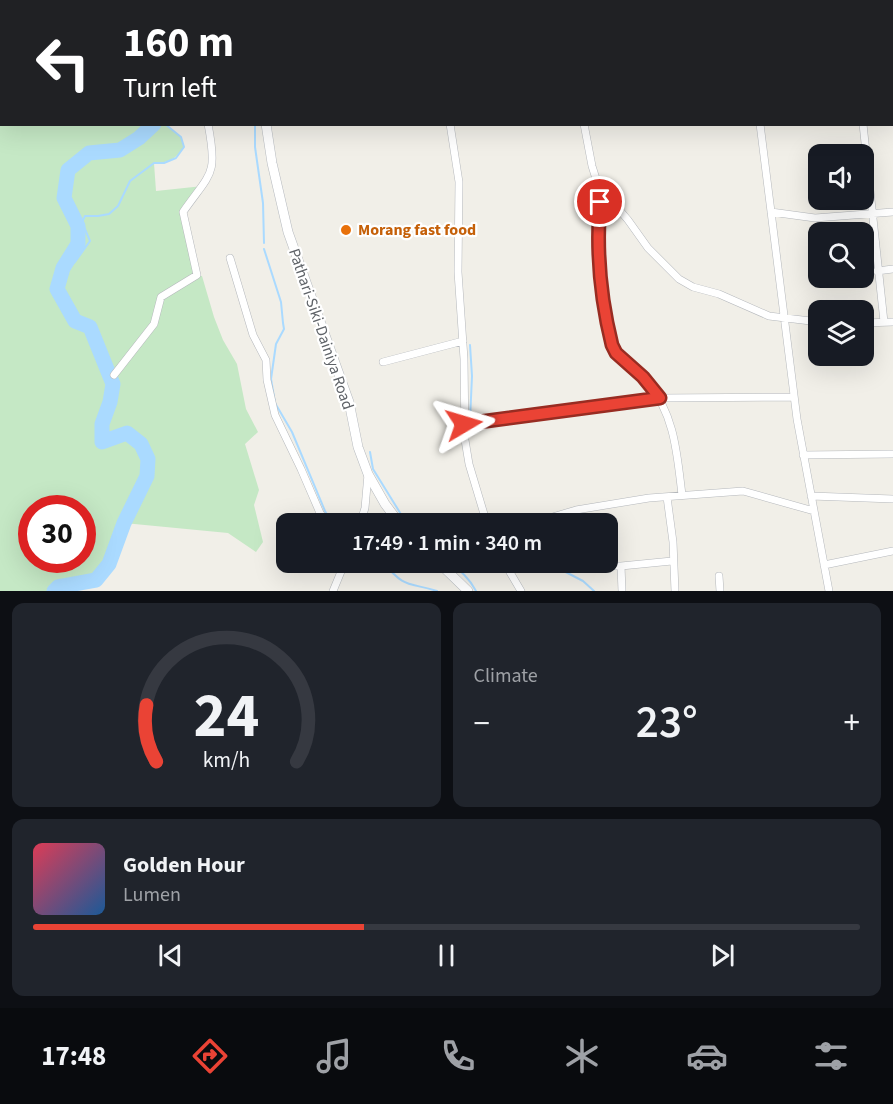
<!DOCTYPE html>
<html lang="en">
<head>
<meta charset="utf-8">
<style>
  body { margin:0; font-family:"Source Sans 3",sans-serif; background:#20242c; color:#f1f3f6; height:100vh; display:flex; flex-direction:column; font-size:22px; white-space:nowrap }
  * { box-sizing:border-box; margin:0 }
  p { font-size:20px; color:#9ea1a6 }
  .icon { flex:none; width:33px; height:33px; fill:none; stroke:currentColor; stroke-width:2; stroke-linecap:round; stroke-linejoin:round }
  .map { position:relative; height:591px; overflow:hidden }
  .panel { display:flex; flex-direction:column; gap:12px; padding:12px; background:#0d0f14; flex:1 }
  .panel>* { flex:none }
  .hud { position:absolute; left:0px; top:0px; width:894px; height:126px; box-shadow:0 6px 24px #0002; background:#202124; color:#fff; overflow:hidden }
  .controls { position:absolute; left:808px; top:144px; display:grid; gap:12px }
  .controls a { display:grid; place-items:center; width:66px; height:66px; border-radius:12px; background:#171b24; box-shadow:0 6px 24px #0002; font-size:30px }
  .speed { position:absolute; left:18px; top:495px; display:flex; gap:12px; font-size:30px; font-weight:700; text-align:center }
  .speed>* { display:grid; place-content:center; width:78px; height:78px; border-radius:50%; background:#171b24; box-shadow:0 6px 24px #0002; line-height:1 }
  .speed .limit { border:9px solid #d22; background:#fff; color:#111 }
  .pin { position:absolute; display:grid; place-items:center; width:51px; height:51px; color:#fff; margin:-26px; border:3px solid #fff; border-radius:50%; box-shadow:0 2px 6px #0007 }
  .me { position:absolute; width:66px; margin:-33px; rotate:83deg; stroke-linejoin:round; filter:drop-shadow(0 0 4px #0008) }
  .turn { display:flex; align-items:center; gap:21px; height:126px; padding:0 24px; font-size:27px }
  .turn .icon { width:78px; height:78px; stroke-width:2.5 }
  .turn b { display:block; font-size:42px; line-height:51px }
  .big { font-size:45px; font-weight:600; line-height:1.1 }
  .panel .card { flex:1; display:flex; flex-direction:column; justify-content:center; gap:9px; min-width:0; padding:0 21px; border-radius:12px; background:#20242c }
  .panel .dial { align-items:center; gap:0 }
  .dial svg { height:156px; overflow:visible; fill:none; stroke:#363941; stroke-width:7; stroke-linecap:round; text-anchor:middle }
  .dial text { fill:#f1f3f6; stroke:none }
  .song { display:flex; align-items:center; gap:18px }
  .cover { width:72px; height:72px; border-radius:9px; background:linear-gradient(135deg,hsl(350 70% 55%),hsl(210 70% 35%)) }
  .played { height:6px; border-radius:3px; background:linear-gradient(90deg,#ea4335 40%,#363941 40%) }
  .keys { display:flex; justify-content:space-around; direction:ltr }
  .heat { display:flex; justify-content:space-between; align-items:center; font-size:33px; direction:ltr }
  .panel .tiles { flex:1; display:grid; gap:12px; grid-template-columns:1fr 1fr }
  .card:last-child { grid-column:span 2 }
  .trip { position:absolute; left:276px; top:513px; width:342px; height:60px; border-radius:12px; background:#171b24; box-shadow:0 6px 24px #0002; font-weight:600; line-height:60px; text-align:center }
  .dock { display:flex; height:96px; justify-content:space-around; align-items:center; background:#090b0e; color:#9ea1a6 }
  .dock .icon { width:42px; height:42px }
  .dock .on { color:#ea4335 }
  .dock b { font-size:27px; color:#f1f3f6 }
  .map>svg:first-child { display:block }
  .green { fill:#c5e8c5; fill-rule:evenodd }
  .lines { fill:none; stroke-linecap:round; stroke-linejoin:round }
  .stream { stroke:#aadaff; stroke-width:2 }
  .river { stroke:#aadaff; stroke-width:15 }
  .street-casing { stroke:#b5b8bc; stroke-width:8 }
  .secondary-casing { stroke:#b6babf; stroke-width:10 }
  .street { stroke:#fff; stroke-width:7 }
  .secondary { stroke:#fff; stroke-width:9 }
  .route-casing { stroke:#982c22; stroke-width:15 }
  .route { stroke:#ea4335; stroke-width:10 }
  .food-dot { fill:#e8710a; stroke:#fff; stroke-width:2 }
  .labels { text-anchor:middle; dominant-baseline:central; stroke-width:4.5; stroke-linejoin:round; paint-order:stroke }
  .food-label { font-size:16px; font-weight:bold; fill:#c56008; stroke:#fff; text-anchor:start }
  .street-label { font-size:16px; fill:#5f6368; stroke:#fff }
</style>
</head>
<body>
<div class="map">
<svg width="893" height="591" viewBox="0 0 893 591">
  <rect width="100%" height="100%" fill="#f1efe8"/>
  <!-- green -->
  <path class="green" d="M0 0 13 1 2 2V124L165 125 181 137 184 147C176 159 169 163 154 163L156 191 203 186 183 212 197 275 202 276 214 317 223 340 237 364 246 409 258 432 245 444 259 490 254 505 263 542 256 552 228 533 124 523 109 564 96 580 59 587 54 591H0ZM32 508H82V560H32Z"/>
  <g class="lines">
    <!-- stream -->
    <path class="stream" d="M211 0 212 2
      M255 124V147L263 203 264 243
      M264 249 281 302 283 323 284 329 276 344 271 379 275 403 292 432 325 511 329 518 337 524
      M62 272 75 262 90 241 82 222 85 216H98L109 214 118 206 130 181 154 163H164L176 158 184 147 181 137 165 124
      M470 345 472 376 470 420
      M370 452 373 469 407 524
      M383 562C405 589 408 582 437 591
      M449 562C461 571 469 578 476 591
      M552 562 556 567 583 581 594 591"/>
    <!-- river -->
    <path class="river" d="M13 0V2
      M54 591 58 587 96 580 109 564 124 523 147 476 148 459 141 444 127 433 102 442V424L110 402 113 384 90 327 75 321 57 289 63 268 78 244V226L64 198 68 170 89 153 120 150 139 138 154 124"/>
    <!-- street casing -->
    <g class="street-casing">
      <path id="street" d="M101 0 105 2
        M160 0 162 2
        M354 0 355 2
        M428 0V2
        M511 0V2
        M744 0V2
        M848 0V2
        M534 2 545 0
        M582 2V0
        M892 108H893
        M450 124 459 182 458 272 464 359 465 440 469 464 487 524
        M584 124 592 166 598 185 628 220 648 248 679 279 693 287 719 294 769 316 819 322
        M760 124 797 419 829 591
        M863 124 884 322
        M602 190C595 243 599 293 612 345 620 360 636 368 647 381 675 415 677 454 682 495
        M771 212 815 218 893 212
        M230 258 253 335 266 360 267 380 275 415 301 469 320 513 328 524
        M877 271 893 269
        M864 323 893 322
        M383 362 463 341
        M114 375 154 324 161 297 197 275 183 212C211 172 218 176 208 124
        M464 424 660 398 794 397
        M803 455 893 454
        M811 496 893 499
        M667 497 673 542 675 591
        M360 524 365 508 368 474
        M529 524 576 510 649 498 743 491 814 511
        M504 562 521 591
        M824 565 893 551
        M589 566H621L672 561
        M621 566 622 591
        M719 576 720 591
        M333 591 345 562"/>
    </g>
    <!-- secondary casing -->
    <g class="secondary-casing">
      <path id="secondary" d="M256 0 257 2
        M266 124 272 163 288 232 349 402 358 447 368 474 385 504 400 524
        M438 562 468 591"/>
    </g>
    <!-- street -->
    <use href="#street" class="street"/>
    <!-- secondary -->
    <use href="#secondary" class="secondary"/>
  </g>
  <g class="lines">
    <!-- route casing -->
    <g class="route-casing">
      <path id="route" d="M464 424 660 398 643 377 616 353 612 345C600 297 596 251 600 202"/>
    </g>
    <!-- route -->
    <use href="#route" class="route"/>
  </g>
  <!-- markers -->
  <circle class="food-dot" cx="346" cy="230" r="6"/>
  <g class="labels">
    <!-- food labels -->
    <g class="food-label">
      <text x="358" y="230">Morang fast food</text>
    </g>
    <!-- street labels -->
    <g class="street-label">
      <text transform="translate(321 329) rotate(71)">Pathari-Siki-Dainiya Road</text>
    </g>
  </g>
</svg>
<div class="controls">
<a><svg class="icon" aria-label="sound" viewBox="0 0 24 24"><path d="M4 9h4l5-4v14l-5-4H4zM17 9q2 3 0 6"/></svg></a>
<a><svg class="icon" aria-label="search" viewBox="0 0 24 24"><circle cx="10" cy="10" r="6"/><path d="M15 15l6 6"/></svg></a>
<a><svg class="icon" aria-label="layers" viewBox="0 0 24 24"><path d="M12 4l9 5-9 5-9-5zM3 14l9 5 9-5"/></svg></a>
</div>
<div class="speed"><div class="limit">30</div></div>
<div class="pin" style="left:600px;top:202px;background:#d93025"><svg class="icon" aria-label="arrive" viewBox="0 0 24 24"><path d="M6 21V4h12l-3 4 3 4H6"/></svg></div>
<svg class="me" style="left:464px;top:424px" viewBox="-20 -20 40 40"><path d="M0-17L14 15 0 8-14 15z" fill="#ea4335" stroke="#fff" stroke-width="4"/></svg>
<div class="trip">17:49 · 1 min · 340 m</div>
<div class="hud">
<div class="turn"><svg class="icon" aria-label="left" viewBox="0 0 24 24"><path d="M17 20v-9H6M10 6l-5 5 5 5"/></svg><div><b>160 m</b>Turn left</div></div>
</div>
</div>
<section class="panel">
<div class="tiles">
<div class="card dial"><svg viewBox="0 0 100 80">
<path d="M14 69A42 42 0 1 1 86 69"/>
<path d="M14 69A42 42 0 0 1 9 40" stroke="#ea4335"/>
<text x="50" y="56" font-size="32" font-weight="700">24</text>
<text x="50" y="72" font-size="11">km/h</text>
</svg></div>
<div class="card"><p>Climate</p>
<div class="heat"><a>−</a><b class="big">23°</b><a>+</a></div>
</div>
<div class="card">
<div class="song"><i class="cover"></i><div><b>Golden Hour</b><p>Lumen</p></div></div>
<div class="played"></div>
<div class="keys"><svg class="icon" aria-label="previous" viewBox="0 0 24 24"><path d="M18 5L8 12l10 7zM5 5v14"/></svg><svg class="icon" aria-label="pause" viewBox="0 0 24 24"><path d="M8 5v14M16 5v14"/></svg><svg class="icon" aria-label="next" viewBox="0 0 24 24"><path d="M6 5l10 7-10 7zM19 5v14"/></svg></div>
</div>
</div>
</section>
<nav class="dock">
<b>17:48</b>
<svg class="icon on" aria-label="directions" viewBox="0 0 24 24"><path d="M12 3l9 9-9 9-9-9zM9 14v-3h6M13 9l2 2-2 2"/></svg>
<svg class="icon" aria-label="music" viewBox="0 0 24 24"><path d="M9 18V5l10-2v13"/><circle cx="6" cy="18" r="3"/><circle cx="16" cy="16" r="3"/></svg>
<svg class="icon" aria-label="phone" viewBox="0 0 24 24"><path d="M5 4h4l2 5-3 2q2 4 5 5l2-3 5 2v4C11 20 4 13 5 4z"/></svg>
<svg class="icon" aria-label="climate" viewBox="0 0 24 24"><path d="M12 3v18M4 7l16 10M4 17L20 7"/></svg>
<svg class="icon" aria-label="car" viewBox="0 0 24 24"><path d="M5 17H2v-5l4-1 3-4h7l3 4 3 1v5h-3M9 17h6M6 11h13"/><circle cx="7" cy="17" r="2"/><circle cx="17" cy="17" r="2"/></svg>
<svg class="icon" aria-label="filters" viewBox="0 0 24 24"><path d="M4 7h16M4 17h16"/><circle cx="9" cy="7" r="2"/><circle cx="15" cy="17" r="2"/></svg>
</nav>
</body>
</html>
